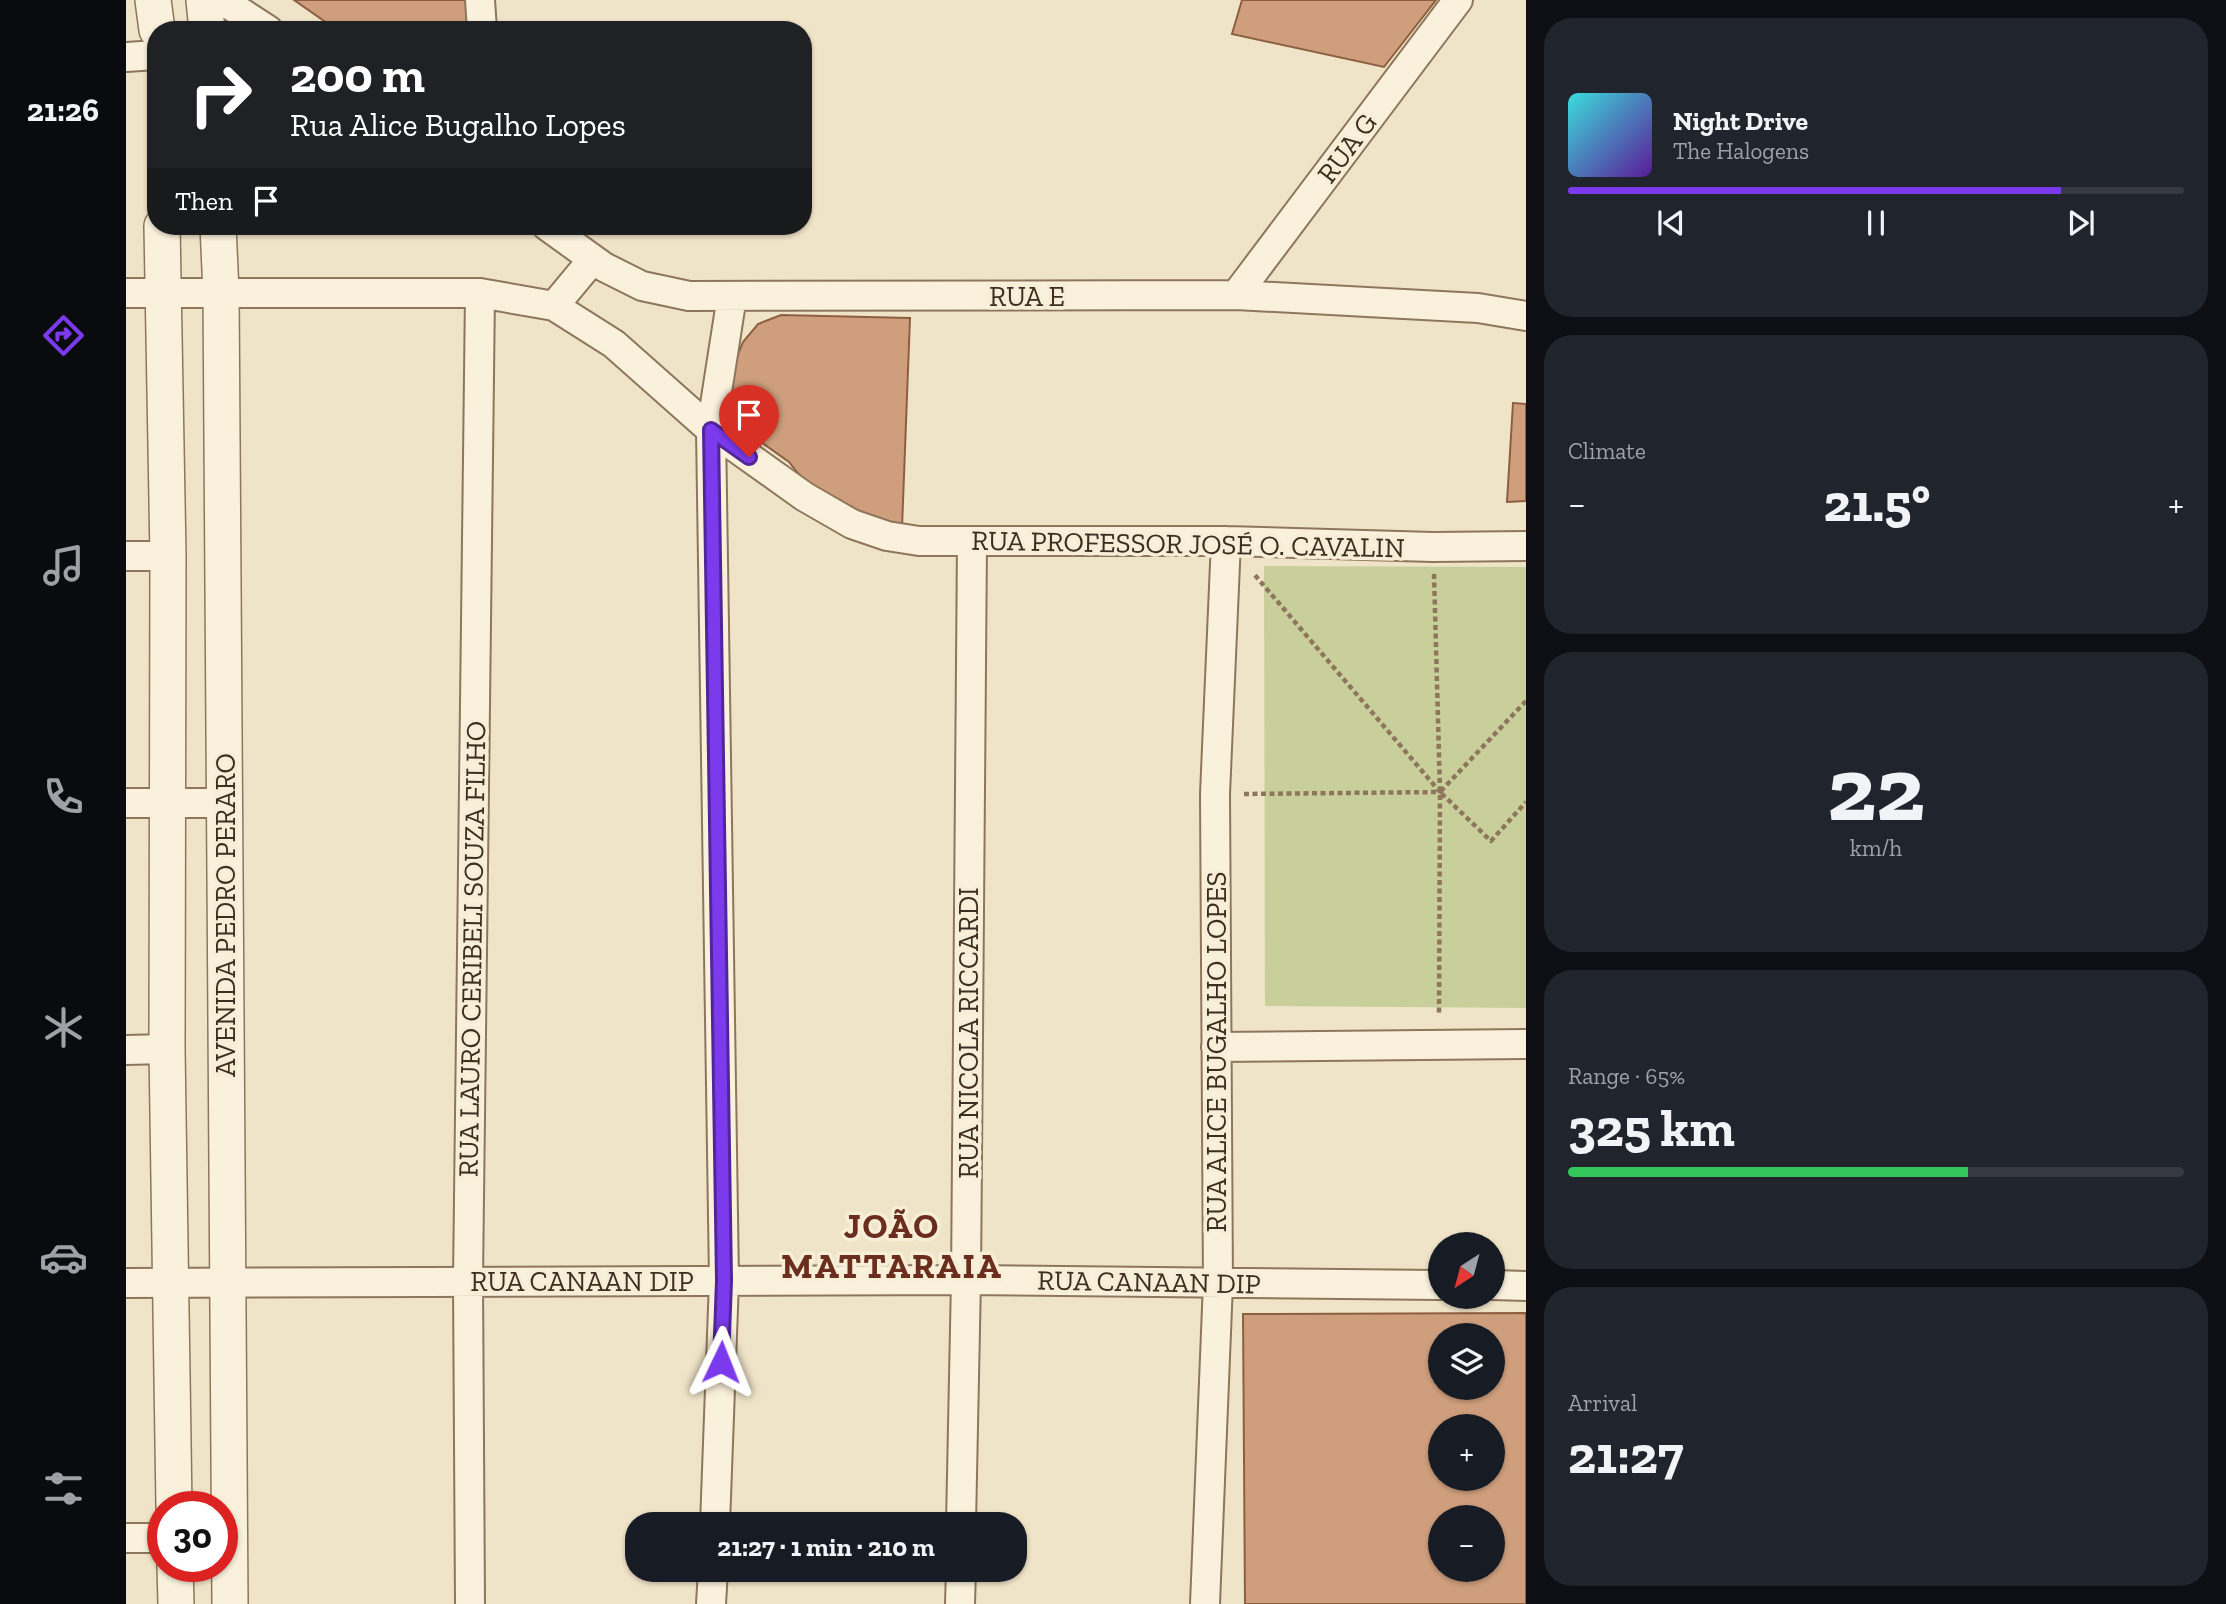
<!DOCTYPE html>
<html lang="en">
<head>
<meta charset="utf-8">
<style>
  body { margin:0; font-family:"Zilla Slab",serif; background:#20242c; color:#f1f3f6; height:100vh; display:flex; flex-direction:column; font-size:26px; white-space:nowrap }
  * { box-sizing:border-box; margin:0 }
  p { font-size:23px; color:#9ea1a6 }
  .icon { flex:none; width:38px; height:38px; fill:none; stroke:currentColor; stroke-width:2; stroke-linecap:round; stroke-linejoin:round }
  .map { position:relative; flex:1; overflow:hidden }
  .sheet { display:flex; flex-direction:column; gap:18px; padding:18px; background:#0d0f14; width:700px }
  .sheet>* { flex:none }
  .guide { position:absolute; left:21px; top:21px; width:665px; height:214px; border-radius:28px; box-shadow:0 2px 5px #0004; background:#202124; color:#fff; overflow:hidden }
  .needle { width:46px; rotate:216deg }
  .controls { position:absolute; left:1302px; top:1232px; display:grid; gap:14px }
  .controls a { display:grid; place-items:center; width:77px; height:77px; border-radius:50%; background:#171b24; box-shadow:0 2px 5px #0004; font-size:35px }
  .speed { position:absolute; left:21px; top:1491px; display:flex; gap:14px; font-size:35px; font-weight:700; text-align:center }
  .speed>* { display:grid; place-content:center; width:91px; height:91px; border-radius:50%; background:#171b24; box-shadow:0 2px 5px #0004; line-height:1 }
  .speed .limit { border:10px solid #d22; background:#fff; color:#111 }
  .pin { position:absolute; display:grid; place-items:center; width:60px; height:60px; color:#fff; margin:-72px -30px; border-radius:50% 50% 50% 0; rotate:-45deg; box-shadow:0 0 7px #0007 }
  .pin .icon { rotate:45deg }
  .me { position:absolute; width:77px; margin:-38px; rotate:2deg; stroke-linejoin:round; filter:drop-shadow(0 0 5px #0008) }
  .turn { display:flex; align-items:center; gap:24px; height:147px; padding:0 28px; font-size:32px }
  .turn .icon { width:91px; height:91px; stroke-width:2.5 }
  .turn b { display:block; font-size:49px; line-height:60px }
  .then { display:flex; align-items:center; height:66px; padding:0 28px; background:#0003; gap:14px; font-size:26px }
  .big { font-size:52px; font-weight:700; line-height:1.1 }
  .sheet .widget { flex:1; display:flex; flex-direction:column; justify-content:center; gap:10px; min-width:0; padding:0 24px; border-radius:28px; background:#20242c }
  .sheet .dial { align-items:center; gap:0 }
  .dial b { font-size:91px; line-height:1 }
  .song { display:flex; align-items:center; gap:21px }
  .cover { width:84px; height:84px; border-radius:10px; background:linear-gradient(135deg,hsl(180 70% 55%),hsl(270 70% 35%)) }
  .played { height:7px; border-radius:4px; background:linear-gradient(90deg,#7c3aed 80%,#363941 80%) }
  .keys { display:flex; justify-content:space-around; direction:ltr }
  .heat { display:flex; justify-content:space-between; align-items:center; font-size:38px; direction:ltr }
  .charge { height:10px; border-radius:5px; background:linear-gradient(90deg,#34c759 65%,#363941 0) }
  .trip { position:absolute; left:499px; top:1512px; width:402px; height:70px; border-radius:28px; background:#171b24; box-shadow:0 2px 5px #0004; font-weight:700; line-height:70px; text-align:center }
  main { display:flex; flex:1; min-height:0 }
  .tab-bar { display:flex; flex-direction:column; width:126px; justify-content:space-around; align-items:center; background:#090b0e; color:#9ea1a6 }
  .tab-bar .icon { width:49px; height:49px }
  .tab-bar .active { color:#7c3aed }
  .tab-bar b { font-size:32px; color:#f1f3f6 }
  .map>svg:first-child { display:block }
  .green { fill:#c9cf9b }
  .building { fill:#cf9f7d; stroke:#8d5f41; stroke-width:2; fill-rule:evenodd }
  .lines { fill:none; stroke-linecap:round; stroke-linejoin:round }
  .minor-casing { stroke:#8d765c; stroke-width:32 }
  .tertiary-casing { stroke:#8d765c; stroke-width:38 }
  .path { stroke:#8d765c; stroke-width:4.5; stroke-dasharray:5 3.5; stroke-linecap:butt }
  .minor { stroke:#faf1dc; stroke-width:28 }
  .tertiary { stroke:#faf1dc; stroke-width:35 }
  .route-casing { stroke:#51269a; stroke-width:18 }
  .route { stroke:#7c3aed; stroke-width:12 }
  .labels { text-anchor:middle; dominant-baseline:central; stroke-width:7; stroke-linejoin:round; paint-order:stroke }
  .street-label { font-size:28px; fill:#3d2e20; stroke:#f7eed8 }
  .district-label { font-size:35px; font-weight:bold; letter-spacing:2px; fill:#6b2e1e; stroke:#f7eed8 }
</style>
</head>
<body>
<main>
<nav class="tab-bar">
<b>21:26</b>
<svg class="icon active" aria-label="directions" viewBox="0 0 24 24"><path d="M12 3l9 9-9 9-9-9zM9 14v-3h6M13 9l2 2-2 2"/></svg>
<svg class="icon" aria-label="music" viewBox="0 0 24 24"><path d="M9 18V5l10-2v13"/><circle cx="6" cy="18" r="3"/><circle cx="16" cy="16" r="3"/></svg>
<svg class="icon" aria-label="phone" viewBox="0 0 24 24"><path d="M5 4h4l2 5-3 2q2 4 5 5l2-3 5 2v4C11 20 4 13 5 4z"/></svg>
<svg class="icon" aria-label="climate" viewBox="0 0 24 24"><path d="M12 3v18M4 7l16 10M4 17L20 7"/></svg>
<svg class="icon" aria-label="car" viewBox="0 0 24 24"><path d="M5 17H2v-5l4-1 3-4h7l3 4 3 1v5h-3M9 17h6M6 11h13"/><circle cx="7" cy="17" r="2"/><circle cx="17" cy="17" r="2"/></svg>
<svg class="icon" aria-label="filters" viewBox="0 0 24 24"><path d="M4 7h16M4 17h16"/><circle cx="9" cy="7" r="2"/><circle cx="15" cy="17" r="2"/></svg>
</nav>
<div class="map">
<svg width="1400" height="1604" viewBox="0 0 1400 1604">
  <rect width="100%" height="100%" fill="#f0e4c8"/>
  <!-- green -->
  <path class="green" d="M1138 566 1400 567V1008L1139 1006Z"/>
  <!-- building -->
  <path class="building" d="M168 0H344L346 30H211Z
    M1116 0H1310L1258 67 1106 34Z
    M655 315 784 318 776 528 735 519 686 491 663 462 603 419 609 362 617 342 632 324Z
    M1387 403 1400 404V501L1381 502Z
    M1400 1313V1604H1119L1117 1314ZM1314 1335H1367V1388H1314ZM1314 1426H1367V1479H1314ZM1314 1517H1367V1570H1314Z"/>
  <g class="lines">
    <!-- minor casing -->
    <g class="minor-casing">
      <path id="minor" d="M96 0 142 30
        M354 0 356 30
        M0 57 30 55
        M421 226 478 267 516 286 563 296 1110 295 1352 308 1400 316
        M0 293H354L428 306 488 344 585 430 679 497 726 524 761 536 793 541H1100L1307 547 1400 546
        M1110 295 1332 0
        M428 306 467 259
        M0 556H42
        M0 803H99
        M1090 1047 1400 1044
        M0 1050 41 1049
        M0 1283 840 1280 1314 1285
        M1367 1285 1400 1286
        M589 1524 598 1281 585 430 606 296
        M835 1524 840 1280 846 542
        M0 1538H37
        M344 1604 342 1280 354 293
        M585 1604 587 1570
        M834 1604 835 1570
        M1079 1604 1092 1283 1089 794 1100 541"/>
    </g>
    <!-- tertiary casing -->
    <g class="tertiary-casing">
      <path id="tertiary" d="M27 0 31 30
        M78 0 81 30
        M36 226 42 556 41 1049 48 1507
        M92 226 95 292 104 1604
        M49 1566 50 1604"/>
    </g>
    <!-- path -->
    <path class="path" d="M1308 574 1314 792 1313 1016
      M1400 701 1314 792 1365 841 1400 802
      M1118 794 1314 792 1128 574"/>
    <!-- minor -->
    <use href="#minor" class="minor"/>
    <!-- tertiary -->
    <use href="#tertiary" class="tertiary"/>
  </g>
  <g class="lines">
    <!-- route casing -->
    <g class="route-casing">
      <path id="route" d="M595 1362 598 1281 585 430 623 457"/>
    </g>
    <!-- route -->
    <use href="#route" class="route"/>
  </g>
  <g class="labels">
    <!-- street labels -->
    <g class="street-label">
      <text transform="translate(1221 148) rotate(-53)">RUA G</text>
      <text x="901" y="296">RUA E</text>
      <text transform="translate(1062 544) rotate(1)">RUA PROFESSOR JOSÉ O. CAVALIN</text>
      <text transform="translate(99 915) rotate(-90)">AVENIDA PEDRO PERARO</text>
      <text transform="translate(346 949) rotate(-89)">RUA LAURO CERIBELI SOUZA FILHO</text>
      <text transform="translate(842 1033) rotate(-90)">RUA NICOLA RICCARDI</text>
      <text transform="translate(1090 1052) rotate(-90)">RUA ALICE BUGALHO LOPES</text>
      <text x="456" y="1281">RUA CANAAN DIP</text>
      <text transform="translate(1023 1282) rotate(1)">RUA CANAAN DIP</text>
    </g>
    <!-- district labels -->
    <g class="district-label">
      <text x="766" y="1226">JOÃO<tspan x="766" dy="40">MATTARAIA</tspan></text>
    </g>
  </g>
</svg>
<div class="controls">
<a><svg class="needle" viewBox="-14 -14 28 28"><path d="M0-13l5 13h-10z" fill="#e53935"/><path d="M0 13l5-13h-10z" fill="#9ea1a6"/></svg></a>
<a><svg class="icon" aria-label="layers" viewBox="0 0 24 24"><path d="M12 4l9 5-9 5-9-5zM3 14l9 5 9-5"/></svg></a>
<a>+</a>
<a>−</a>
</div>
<div class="speed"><div class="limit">30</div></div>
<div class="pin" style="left:623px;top:457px;background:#d93025"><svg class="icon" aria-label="arrive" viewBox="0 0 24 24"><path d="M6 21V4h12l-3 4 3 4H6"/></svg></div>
<svg class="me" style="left:595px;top:1362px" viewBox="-20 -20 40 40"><path d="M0-17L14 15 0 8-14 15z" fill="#7c3aed" stroke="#fff" stroke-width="4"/></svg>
<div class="trip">21:27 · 1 min · 210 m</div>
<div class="guide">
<div class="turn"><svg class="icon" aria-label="right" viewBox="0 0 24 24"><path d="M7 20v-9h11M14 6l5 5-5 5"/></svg><div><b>200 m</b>Rua Alice Bugalho Lopes</div></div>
<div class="then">Then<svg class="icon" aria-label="arrive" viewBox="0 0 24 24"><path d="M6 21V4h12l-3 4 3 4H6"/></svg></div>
</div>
</div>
<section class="sheet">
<div class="widget">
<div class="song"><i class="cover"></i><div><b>Night Drive</b><p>The Halogens</p></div></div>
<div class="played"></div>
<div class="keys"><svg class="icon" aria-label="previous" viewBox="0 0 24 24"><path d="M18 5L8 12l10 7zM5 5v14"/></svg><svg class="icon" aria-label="pause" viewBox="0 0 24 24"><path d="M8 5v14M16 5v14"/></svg><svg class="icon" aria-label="next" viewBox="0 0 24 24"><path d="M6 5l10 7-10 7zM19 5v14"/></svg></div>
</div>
<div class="widget"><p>Climate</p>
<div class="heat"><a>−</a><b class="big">21.5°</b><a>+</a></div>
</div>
<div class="widget dial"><b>22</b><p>km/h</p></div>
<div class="widget"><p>Range · 65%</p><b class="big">325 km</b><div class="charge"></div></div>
<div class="widget"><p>Arrival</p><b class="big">21:27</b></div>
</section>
</main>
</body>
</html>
